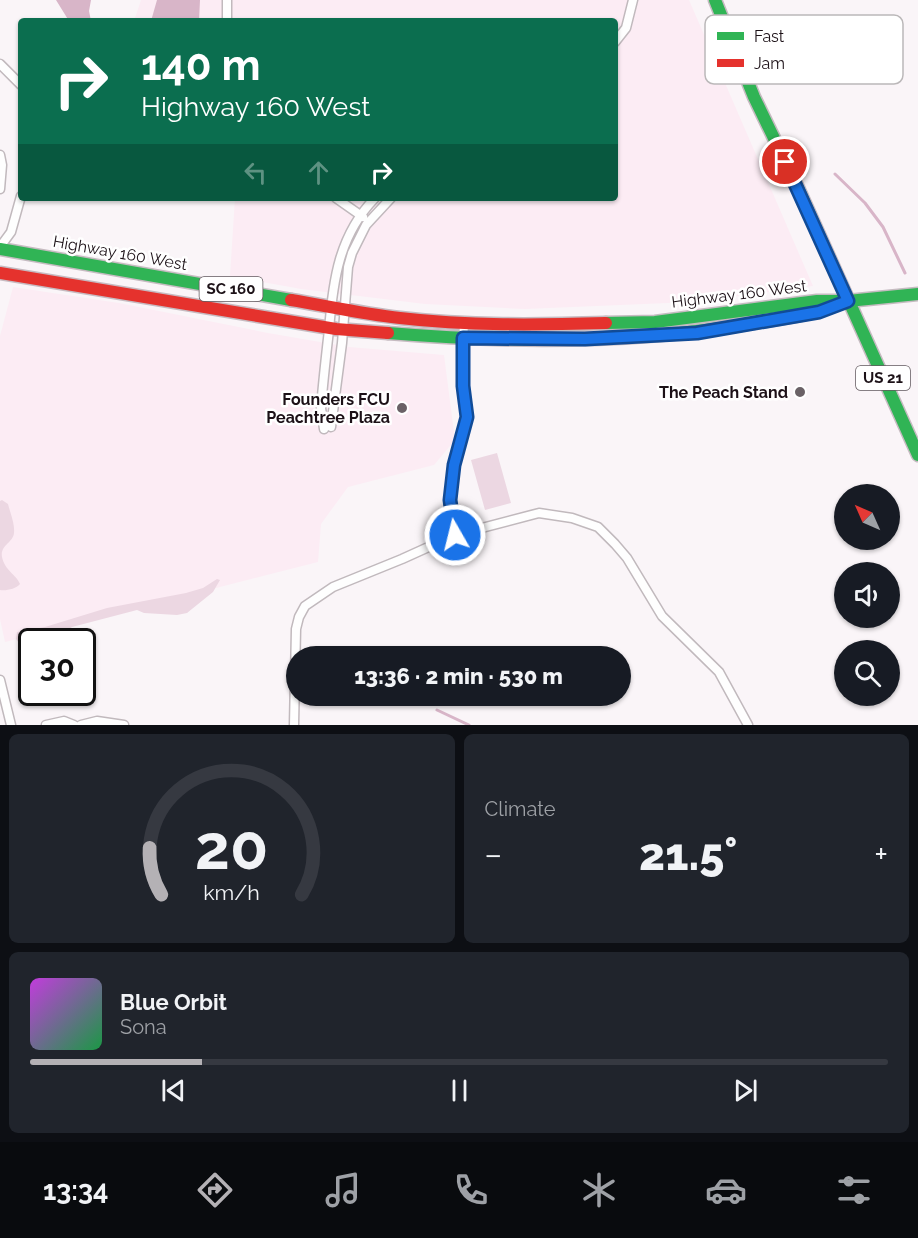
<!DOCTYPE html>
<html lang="en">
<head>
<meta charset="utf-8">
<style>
  body { margin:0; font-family:Raleway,sans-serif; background:#20242c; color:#f1f3f6; height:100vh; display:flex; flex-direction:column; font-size:22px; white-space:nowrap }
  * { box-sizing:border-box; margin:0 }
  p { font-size:20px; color:#9ea1a6 }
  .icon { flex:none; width:33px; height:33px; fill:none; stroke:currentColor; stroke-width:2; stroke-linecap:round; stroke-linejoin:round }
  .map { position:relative; height:725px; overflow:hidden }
  .panel { display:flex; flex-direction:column; gap:9px; padding:9px; background:#0d0f14; flex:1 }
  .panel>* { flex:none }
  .banner { position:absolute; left:18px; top:18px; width:600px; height:183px; border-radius:6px; box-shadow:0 2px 4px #0004; background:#0b6e4f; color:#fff; overflow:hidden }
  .needle { width:39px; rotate:315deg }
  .controls { position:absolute; left:834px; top:484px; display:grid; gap:12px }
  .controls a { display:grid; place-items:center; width:66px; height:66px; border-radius:50%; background:#171b24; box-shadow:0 2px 4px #0004; font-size:30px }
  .speed { position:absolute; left:18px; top:628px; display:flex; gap:12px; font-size:30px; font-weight:700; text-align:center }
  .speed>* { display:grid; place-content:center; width:78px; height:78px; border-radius:50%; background:#171b24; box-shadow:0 2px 4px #0004; line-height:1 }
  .speed .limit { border:3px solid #111; border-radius:9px; background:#fff; color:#111 }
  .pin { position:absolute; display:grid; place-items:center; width:51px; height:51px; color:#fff; margin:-26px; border:3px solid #fff; border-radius:50%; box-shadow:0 2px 6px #0007 }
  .me { position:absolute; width:66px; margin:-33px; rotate:352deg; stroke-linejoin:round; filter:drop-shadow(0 0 4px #0008) }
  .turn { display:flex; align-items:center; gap:21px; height:126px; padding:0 24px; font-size:27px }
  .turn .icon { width:78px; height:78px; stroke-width:2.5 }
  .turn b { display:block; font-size:42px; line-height:51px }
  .lanes { display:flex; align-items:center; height:57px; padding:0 24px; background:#0003; justify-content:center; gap:30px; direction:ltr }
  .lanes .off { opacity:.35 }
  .big { font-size:45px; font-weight:800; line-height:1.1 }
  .panel .tile { flex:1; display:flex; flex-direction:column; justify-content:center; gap:9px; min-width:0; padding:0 21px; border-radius:9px; background:#20242c }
  .panel .dial { align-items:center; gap:0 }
  .dial svg { height:156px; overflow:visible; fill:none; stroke:#363941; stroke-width:7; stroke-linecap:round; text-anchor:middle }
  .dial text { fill:#f1f3f6; stroke:none }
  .song { display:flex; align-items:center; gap:18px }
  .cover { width:72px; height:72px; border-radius:9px; background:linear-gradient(135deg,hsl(290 70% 55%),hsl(140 70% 35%)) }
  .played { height:6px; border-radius:3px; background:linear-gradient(90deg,#b4b1b5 20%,#363941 20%) }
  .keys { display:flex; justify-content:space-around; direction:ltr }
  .heat { display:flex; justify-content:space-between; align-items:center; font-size:33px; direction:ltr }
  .panel .tiles { flex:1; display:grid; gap:9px; grid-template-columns:1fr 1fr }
  .tile:last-child { grid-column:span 2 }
  .trip { position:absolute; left:286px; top:646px; width:345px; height:60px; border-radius:30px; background:#171b24; box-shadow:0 2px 4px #0004; font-weight:800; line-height:60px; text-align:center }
  .dock { display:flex; height:96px; justify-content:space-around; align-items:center; background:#090b0e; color:#9ea1a6 }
  .dock .icon { width:42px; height:42px }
  .dock .current { color:#b4b1b5 }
  .dock b { font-size:27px; color:#f1f3f6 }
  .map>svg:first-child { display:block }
  .built { fill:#fcecf4 }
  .green { fill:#ecd7e2 }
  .water { fill:#d8b5c8 }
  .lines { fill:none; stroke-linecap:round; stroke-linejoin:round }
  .stream { stroke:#d8b5c8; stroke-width:3 }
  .street-casing { stroke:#c1b9bd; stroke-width:11 }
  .fast-casing { stroke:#c6bbc1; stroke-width:15 }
  .jam-casing { stroke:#c6bbc1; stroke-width:15 }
  .street { stroke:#fefefe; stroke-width:8 }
  .fast { stroke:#30b455; stroke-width:12 }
  .jam { stroke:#e5322d; stroke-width:12 }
  .route-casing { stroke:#114b97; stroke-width:15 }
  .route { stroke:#1a73e8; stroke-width:10 }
  .poi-dot { fill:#6a6166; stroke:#fff; stroke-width:2 }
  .labels { text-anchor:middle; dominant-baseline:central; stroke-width:5; stroke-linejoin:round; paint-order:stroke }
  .shield { fill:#fff; stroke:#60585d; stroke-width:1.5 }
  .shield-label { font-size:15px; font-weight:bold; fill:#1c1117 }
  .street-label { font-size:16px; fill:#1c1117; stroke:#fff }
  .poi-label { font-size:16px; font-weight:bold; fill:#1c1117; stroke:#fff; text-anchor:end }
  .key { fill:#fff; stroke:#bbb8b9; stroke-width:1.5 }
  .key-label { font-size:16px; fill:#1c1117 }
</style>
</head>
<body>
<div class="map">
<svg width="918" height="725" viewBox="0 0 918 725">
  <rect width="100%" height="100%" fill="#faf5f8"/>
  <!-- built -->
  <path class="built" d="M141 0H689L813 286 692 302 525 309 425 304 301 289 230 276 235 198H615V21H134Z
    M13 287 119 303 268 333 349 347 444 355 455 440 434 465 348 487 321 524 318 562 5 642 0 619V336Z"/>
  <!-- green -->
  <path class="green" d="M497 453 511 503 485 510 471 460Z
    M2 500 8 504C10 512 15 524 14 533 13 543 0 545 2 557 5 571 16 574 20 584 16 589 6 591 0 590V501Z
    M217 579 220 580 213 592 187 613 177 615 144 613 137 610 72 627 51 642H32L31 648 22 647 16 639 17 632 45 627 107 608 186 593 203 588Z"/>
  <!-- water -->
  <path class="water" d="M56 0H91L89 11 91 21H69Z
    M157 0H200L199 21H151Z"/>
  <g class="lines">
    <!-- stream -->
    <path class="stream" d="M835 174 865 203 883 227 905 273
      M437 710 469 725"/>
    <!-- street casing -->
    <g class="street-casing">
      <path id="street" d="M227 21V0
        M615 42 626 28 633 0
        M0 64 21 85
        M0 155 2 165 0 189
        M336 198 363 217
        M0 247 11 232 21 196
        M331 427 342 343 348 267 352 253 366 225 391 198
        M324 429 321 408C323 382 326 356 329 330 333 280 339 235 375 198
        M455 535 450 500 454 465 467 417 462 366 464 323
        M0 680 11 725
        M46 725 64 721 74 725
        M81 725 97 721 124 725
        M294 725 296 629 299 617 305 606 333 587 402 559 455 535 539 513 572 518 598 527 615 544 627 558 662 616 719 672 748 725"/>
    </g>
    <!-- fast casing -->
    <g class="fast-casing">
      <path id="fast" d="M715 0 754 97 799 190 918 455
        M0 249 291 300
        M606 323 655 322 817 301H848L918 294
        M388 333C509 343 633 344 752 323 783 318 812 315 841 303"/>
    </g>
    <!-- jam casing -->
    <g class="jam-casing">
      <path id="jam" d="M0 273 336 329 388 333
        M291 300C327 306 364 314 400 318 468 326 538 325 606 323"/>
    </g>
    <!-- street -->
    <use href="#street" class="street"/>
    <!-- fast -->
    <use href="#fast" class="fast"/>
    <!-- jam -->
    <use href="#jam" class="jam"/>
  </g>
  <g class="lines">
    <!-- route casing -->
    <g class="route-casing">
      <path id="route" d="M455 535 450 500 454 465 467 417 463 386V338L585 339 697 333 819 312 848 301 785 162"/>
    </g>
    <!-- route -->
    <use href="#route" class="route"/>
  </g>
  <!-- markers -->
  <g class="poi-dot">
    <circle cx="800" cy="392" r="6"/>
    <circle cx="402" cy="408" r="6"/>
  </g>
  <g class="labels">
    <!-- shield labels -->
    <g class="shield">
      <rect x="199.5" y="277" width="63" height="24" rx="4.5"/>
      <rect x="856" y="366" width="54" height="24" rx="4.5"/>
    </g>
    <g class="shield-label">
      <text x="231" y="289">SC 160</text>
      <text x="883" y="378">US 21</text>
    </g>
    <!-- street labels -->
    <g class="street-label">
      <text transform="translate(120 253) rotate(10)">Highway 160 West</text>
      <text transform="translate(739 294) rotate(-7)">Highway 160 West</text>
    </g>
    <!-- poi labels -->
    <g class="poi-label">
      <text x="788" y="392">The Peach Stand</text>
      <text x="390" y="399">Founders FCU<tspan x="390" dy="18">Peachtree Plaza</tspan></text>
    </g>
  </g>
  <!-- legend -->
  <rect x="705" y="15" width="198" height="69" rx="9" class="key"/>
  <rect x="717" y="32" width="27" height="8" fill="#30b455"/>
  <rect x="717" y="59" width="27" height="8" fill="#e5322d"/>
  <g class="key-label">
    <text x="754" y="42">Fast</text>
    <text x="754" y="69">Jam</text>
  </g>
</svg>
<div class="controls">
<a><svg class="needle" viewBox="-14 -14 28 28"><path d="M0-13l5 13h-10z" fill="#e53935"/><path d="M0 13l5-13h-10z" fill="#9ea1a6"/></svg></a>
<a><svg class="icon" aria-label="sound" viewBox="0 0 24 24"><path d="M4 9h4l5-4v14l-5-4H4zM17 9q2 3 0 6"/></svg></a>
<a><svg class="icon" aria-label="search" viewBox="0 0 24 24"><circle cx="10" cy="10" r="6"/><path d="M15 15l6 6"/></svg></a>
</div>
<div class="speed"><div class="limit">30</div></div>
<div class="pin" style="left:785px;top:162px;background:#d93025"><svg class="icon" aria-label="arrive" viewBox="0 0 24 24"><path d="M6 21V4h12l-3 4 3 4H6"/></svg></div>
<svg class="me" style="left:455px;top:535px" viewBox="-20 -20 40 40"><circle r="17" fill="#1a73e8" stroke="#fff" stroke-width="3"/><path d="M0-11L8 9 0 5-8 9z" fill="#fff"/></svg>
<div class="trip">13:36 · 2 min · 530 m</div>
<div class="banner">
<div class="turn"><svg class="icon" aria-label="right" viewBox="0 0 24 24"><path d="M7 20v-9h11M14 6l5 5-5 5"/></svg><div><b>140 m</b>Highway 160 West</div></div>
<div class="lanes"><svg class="icon off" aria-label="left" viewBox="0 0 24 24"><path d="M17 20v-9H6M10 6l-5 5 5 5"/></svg><svg class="icon off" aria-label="ahead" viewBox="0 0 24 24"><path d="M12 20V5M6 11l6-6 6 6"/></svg><svg class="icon" aria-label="right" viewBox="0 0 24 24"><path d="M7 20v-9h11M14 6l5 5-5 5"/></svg></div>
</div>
</div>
<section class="panel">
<div class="tiles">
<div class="tile dial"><svg viewBox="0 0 100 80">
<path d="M14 69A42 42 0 1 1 86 69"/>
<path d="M14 69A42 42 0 0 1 8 45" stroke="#b4b1b5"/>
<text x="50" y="56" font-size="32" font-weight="700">20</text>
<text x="50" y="72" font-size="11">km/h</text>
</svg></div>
<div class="tile"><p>Climate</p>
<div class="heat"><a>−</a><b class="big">21.5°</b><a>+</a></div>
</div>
<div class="tile">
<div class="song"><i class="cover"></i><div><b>Blue Orbit</b><p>Sona</p></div></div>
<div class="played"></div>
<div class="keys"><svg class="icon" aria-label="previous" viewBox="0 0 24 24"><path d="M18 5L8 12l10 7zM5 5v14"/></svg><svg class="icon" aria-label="pause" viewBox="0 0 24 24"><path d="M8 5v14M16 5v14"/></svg><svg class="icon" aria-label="next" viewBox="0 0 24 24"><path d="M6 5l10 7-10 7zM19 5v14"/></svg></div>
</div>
</div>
</section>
<nav class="dock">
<b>13:34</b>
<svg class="icon current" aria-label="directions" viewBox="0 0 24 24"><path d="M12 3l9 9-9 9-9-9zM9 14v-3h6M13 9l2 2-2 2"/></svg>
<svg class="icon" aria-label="music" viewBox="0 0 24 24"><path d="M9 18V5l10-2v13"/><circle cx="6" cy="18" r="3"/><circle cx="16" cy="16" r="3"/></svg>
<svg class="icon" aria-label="phone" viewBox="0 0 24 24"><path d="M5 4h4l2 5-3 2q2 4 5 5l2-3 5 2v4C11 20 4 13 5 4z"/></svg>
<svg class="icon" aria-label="climate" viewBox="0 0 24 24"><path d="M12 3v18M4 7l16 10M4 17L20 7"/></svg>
<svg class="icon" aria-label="car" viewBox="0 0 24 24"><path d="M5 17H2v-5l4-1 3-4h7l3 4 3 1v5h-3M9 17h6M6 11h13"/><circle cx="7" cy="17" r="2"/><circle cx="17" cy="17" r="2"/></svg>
<svg class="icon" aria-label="filters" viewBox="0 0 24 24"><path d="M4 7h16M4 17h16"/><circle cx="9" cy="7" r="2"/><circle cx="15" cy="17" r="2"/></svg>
</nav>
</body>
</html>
